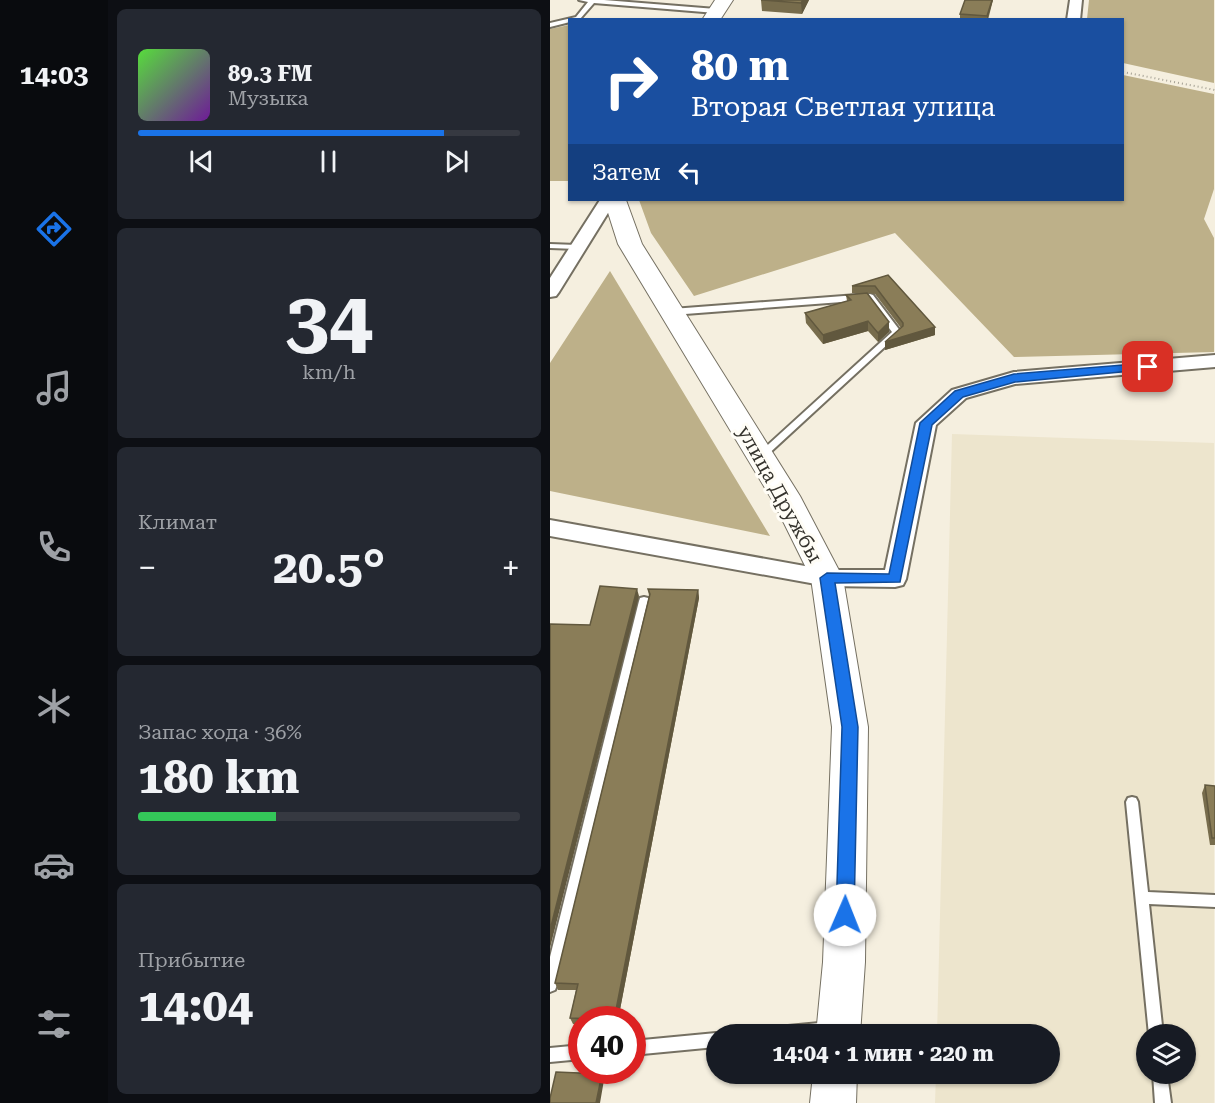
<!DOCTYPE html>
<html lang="ru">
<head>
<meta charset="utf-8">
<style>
  body { margin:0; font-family:"Roboto Serif",serif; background:#242831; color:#f1f3f6; height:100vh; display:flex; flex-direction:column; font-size:22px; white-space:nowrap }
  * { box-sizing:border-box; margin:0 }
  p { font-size:20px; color:#9ea1a6 }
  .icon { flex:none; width:33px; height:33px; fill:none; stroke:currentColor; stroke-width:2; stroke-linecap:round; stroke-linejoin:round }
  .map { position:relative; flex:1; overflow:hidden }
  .details { display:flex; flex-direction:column; gap:9px; padding:9px; background:#0d0f14; width:442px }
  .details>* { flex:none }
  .hud { position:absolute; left:18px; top:18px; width:556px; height:183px; border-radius:0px; box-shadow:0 2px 4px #0004; background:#1a4fa0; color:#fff; overflow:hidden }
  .controls { position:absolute; left:586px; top:1024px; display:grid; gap:12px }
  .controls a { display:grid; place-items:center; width:60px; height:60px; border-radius:50%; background:#171b24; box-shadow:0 2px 4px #0004; font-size:30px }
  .speed { position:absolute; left:18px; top:1006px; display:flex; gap:12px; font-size:30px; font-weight:700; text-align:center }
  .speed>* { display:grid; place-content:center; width:78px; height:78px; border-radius:50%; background:#171b24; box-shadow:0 2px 4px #0004; line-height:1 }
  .speed .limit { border:9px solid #d22; background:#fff; color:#111 }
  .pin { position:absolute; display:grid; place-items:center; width:51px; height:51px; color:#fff; margin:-26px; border-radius:12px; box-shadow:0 3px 9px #0006 }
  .me { position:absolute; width:66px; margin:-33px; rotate:1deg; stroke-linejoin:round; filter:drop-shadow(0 0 4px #0008) }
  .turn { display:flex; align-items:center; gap:21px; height:126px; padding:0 24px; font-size:27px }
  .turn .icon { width:78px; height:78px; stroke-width:2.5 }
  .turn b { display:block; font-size:42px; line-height:51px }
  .then { display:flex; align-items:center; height:57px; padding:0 24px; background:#0003; gap:12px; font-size:22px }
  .big { font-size:45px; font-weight:700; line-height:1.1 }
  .details .widget { flex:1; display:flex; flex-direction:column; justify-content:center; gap:9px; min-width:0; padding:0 21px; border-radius:9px; background:#242831 }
  .details .dial { align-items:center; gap:0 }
  .dial b { font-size:78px; line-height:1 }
  .song { display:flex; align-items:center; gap:18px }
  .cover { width:72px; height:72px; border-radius:9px; background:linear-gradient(135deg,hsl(110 70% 55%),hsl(280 70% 35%)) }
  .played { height:6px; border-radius:3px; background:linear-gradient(90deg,#1a73e8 80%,#363941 80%) }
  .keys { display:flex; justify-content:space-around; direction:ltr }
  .heat { display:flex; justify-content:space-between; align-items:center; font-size:33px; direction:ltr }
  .charge { height:9px; border-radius:4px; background:linear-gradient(90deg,#34c759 36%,#363941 0) }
  .trip { position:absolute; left:156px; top:1024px; width:354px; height:60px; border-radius:30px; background:#171b24; box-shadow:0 2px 4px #0004; font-weight:700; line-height:60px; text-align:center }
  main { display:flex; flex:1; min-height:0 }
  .tab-bar { display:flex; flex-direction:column; width:108px; justify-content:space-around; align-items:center; background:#090b0e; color:#9ea1a6 }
  .tab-bar .icon { width:42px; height:42px }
  .tab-bar .on { color:#1a73e8 }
  .tab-bar b { font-size:27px; color:#f1f3f6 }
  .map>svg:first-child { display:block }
  .built { fill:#ede5cd; fill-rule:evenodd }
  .forest { fill:#bdb089 }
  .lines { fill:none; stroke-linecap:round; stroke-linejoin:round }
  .lane-casing { stroke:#757062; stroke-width:4 }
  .street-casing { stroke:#757062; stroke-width:4 }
  .secondary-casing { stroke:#757062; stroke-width:2 }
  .path { stroke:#a5a195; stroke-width:2; stroke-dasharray:1 3; stroke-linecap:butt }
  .lane { fill:#fff; fill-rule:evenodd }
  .street { fill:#fff; fill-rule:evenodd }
  .secondary { fill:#fff; fill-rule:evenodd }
  .wall { fill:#776c4c }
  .shaded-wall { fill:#61583e }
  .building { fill:#8a7d58; stroke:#61583e; stroke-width:1.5 }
  .route { fill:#1a73e8; stroke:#114b97; stroke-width:1.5 }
  .labels { text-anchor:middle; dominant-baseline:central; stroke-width:6; stroke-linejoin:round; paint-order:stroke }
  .street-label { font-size:20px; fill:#35332d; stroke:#fffdf6 }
</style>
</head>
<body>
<main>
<nav class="tab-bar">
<b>14:03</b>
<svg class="icon on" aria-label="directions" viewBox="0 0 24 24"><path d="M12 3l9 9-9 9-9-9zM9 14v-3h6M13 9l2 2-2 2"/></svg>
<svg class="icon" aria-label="music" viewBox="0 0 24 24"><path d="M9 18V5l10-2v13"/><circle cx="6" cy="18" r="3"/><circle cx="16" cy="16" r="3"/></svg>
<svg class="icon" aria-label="phone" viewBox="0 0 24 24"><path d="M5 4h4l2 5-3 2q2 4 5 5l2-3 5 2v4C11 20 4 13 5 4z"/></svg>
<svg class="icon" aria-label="climate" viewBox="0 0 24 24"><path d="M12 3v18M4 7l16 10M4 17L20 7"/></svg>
<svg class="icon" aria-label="car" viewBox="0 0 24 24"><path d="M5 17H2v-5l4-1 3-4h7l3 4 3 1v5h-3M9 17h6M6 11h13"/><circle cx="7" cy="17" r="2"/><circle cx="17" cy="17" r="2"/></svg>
<svg class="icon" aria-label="filters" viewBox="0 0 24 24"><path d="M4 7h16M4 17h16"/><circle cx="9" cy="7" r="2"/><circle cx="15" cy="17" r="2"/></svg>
</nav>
<section class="details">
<div class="widget">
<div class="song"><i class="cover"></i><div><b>89.3 FM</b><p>Музыка</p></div></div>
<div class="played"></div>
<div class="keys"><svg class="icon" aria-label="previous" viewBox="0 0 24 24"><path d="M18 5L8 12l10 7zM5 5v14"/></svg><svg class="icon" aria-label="pause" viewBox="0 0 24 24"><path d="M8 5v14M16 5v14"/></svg><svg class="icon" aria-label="next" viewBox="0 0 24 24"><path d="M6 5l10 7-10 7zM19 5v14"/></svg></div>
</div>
<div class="widget dial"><b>34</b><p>km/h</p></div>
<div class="widget"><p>Климат</p>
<div class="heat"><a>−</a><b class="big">20.5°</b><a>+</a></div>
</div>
<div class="widget"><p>Запас хода · 36%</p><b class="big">180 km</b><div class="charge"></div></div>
<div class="widget"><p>Прибытие</p><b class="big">14:04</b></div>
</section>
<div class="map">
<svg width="665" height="1103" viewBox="0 0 665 1103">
  <rect width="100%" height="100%" fill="#f5efdf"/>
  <!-- built -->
  <path class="built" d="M402 434 664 443V1103H385L386 1074H500V1035H387ZM597 1035H636V1074H597Z"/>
  <!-- forest -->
  <path class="forest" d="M539 0H664V83L573 63V20L537 19Z
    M19 25V181H0V29Z
    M573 75 664 94V189L654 219 664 238V352L464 357 345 233 144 296 101 233 89 200H573Z
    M60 271 220 536 0 491V363Z"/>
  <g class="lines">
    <!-- lane casing -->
    <g class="lane-casing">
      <path id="lane" d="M29 0H54L166 9 169 11 166 13 44 3 30 19 20 20V22L0 27V23L26 17 38 2Z
        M0 244 27 245 31 247 27 249 0 248Z
        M320 294 323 295 351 332 214 458H208L206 456 208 454 342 332 318 300 122 315 118 312 122 309Z
        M94 597 98 598 99 601 7 985 5 990 0 992V957L89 601 90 598Z
        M582 797 586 798 588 802 598 892 665 895V907L599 904 613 1035H599L576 802 578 798Z
        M280 1022 285 1024 287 1029 283 1035H210L212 1030 217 1028Z
        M166 1033 171 1035H166V1047L82 1055V1041Z
        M32 1045V1059L0 1062V1048Z
        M603 1074H617L621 1103H605Z"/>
    </g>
    <!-- street casing -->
    <g class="street-casing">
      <path id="street" d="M520 0H532L530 20H517Z
        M50 200H66L9 292 6 296 0 297V278Z
        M665 355V367L465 384 416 398 386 425 356 579 353 585 345 587 277 586 0 536V520L277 570H335L366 423 402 390 464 372Z"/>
    </g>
    <!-- secondary casing -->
    <g class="secondary-casing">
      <path id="secondary" d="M165 0H183L170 20H152Z
        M54 200H76L92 244 250 496 293 578 318 727 315 962 310 1035H266L273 962 282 727 261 578 224 503 68 244Z
        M263 1074H307L306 1103H260Z"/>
    </g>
    <!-- path -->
    <path class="path" d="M573 72 665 90"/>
    <!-- lane -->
    <use href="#lane" class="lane"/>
    <!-- street -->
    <use href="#street" class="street"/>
    <!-- secondary -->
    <use href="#secondary" class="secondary"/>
  </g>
  <!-- wall -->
  <path class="wall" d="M211 0H259L252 14 212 11Z
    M443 0 438 20H410V14Z
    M338 275 385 327V335L335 350 351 328 325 294 317 293 339 322V332L328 342 318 331 273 344 256 323 255 313 297 301 296 295 312 293H302V286Z
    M98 589 148 590 149 598 68 1020H32V1025L23 1024 20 1018 26 990H8L5 983 99 596Z
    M655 785 665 786V845H660L652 793Z"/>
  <!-- shaded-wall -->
  <path class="shaded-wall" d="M253 0H259L252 14 251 3Z
    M442 0H443L437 20V16Z
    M318 321V331L273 344V335Z
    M339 322V332L328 342V333Z
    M385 327V335L335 350V342Z
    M87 589 89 596 0 948V930Z
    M148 590 149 598 68 1020H64Z
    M52 1074 54 1080 50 1103H46Z"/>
  <!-- building -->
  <path class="building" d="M211 0H253L251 3Z
    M415 0H442L437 16 410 14Z
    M338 275 385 327 335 342 353 326V323L325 286H302Z
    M317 293 339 322 328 333 318 321 273 335 255 313 301 300 296 295Z
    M50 586 87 589 0 930V624L40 625Z
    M98 589 148 590 64 1020 20 1018 28 984 5 983 100 594Z
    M655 785 665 786V838H662Z
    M6 1072 52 1074 46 1103H0V1098Z"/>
  <!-- route -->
  <path class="route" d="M598 363 602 364V369L465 382 413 397 382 425 350 582 285 583 308 727 304 915 301 921 295 923 289 921 286 915 292 727 270 578 277 573 339 574 370 423 405 391 464 374Z"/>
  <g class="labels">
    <!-- street labels -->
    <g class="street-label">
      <text transform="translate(230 494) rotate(61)">улица Дружбы</text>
    </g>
  </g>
</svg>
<div class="controls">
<a><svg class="icon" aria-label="layers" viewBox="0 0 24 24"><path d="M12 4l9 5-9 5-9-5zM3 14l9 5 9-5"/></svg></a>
</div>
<div class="speed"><div class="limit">40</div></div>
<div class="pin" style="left:598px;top:367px;background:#d93025"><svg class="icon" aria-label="arrive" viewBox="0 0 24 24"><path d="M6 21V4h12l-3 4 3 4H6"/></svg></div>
<svg class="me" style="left:295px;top:915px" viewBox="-20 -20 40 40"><circle r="19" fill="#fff"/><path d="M0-13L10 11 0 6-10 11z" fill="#1a73e8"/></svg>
<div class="trip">14:04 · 1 мин · 220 m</div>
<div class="hud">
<div class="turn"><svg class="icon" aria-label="right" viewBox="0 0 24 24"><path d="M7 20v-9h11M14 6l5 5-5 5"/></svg><div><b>80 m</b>Вторая Светлая улица</div></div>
<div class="then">Затем<svg class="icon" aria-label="left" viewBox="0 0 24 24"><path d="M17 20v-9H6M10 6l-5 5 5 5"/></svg></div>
</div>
</div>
</main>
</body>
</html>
